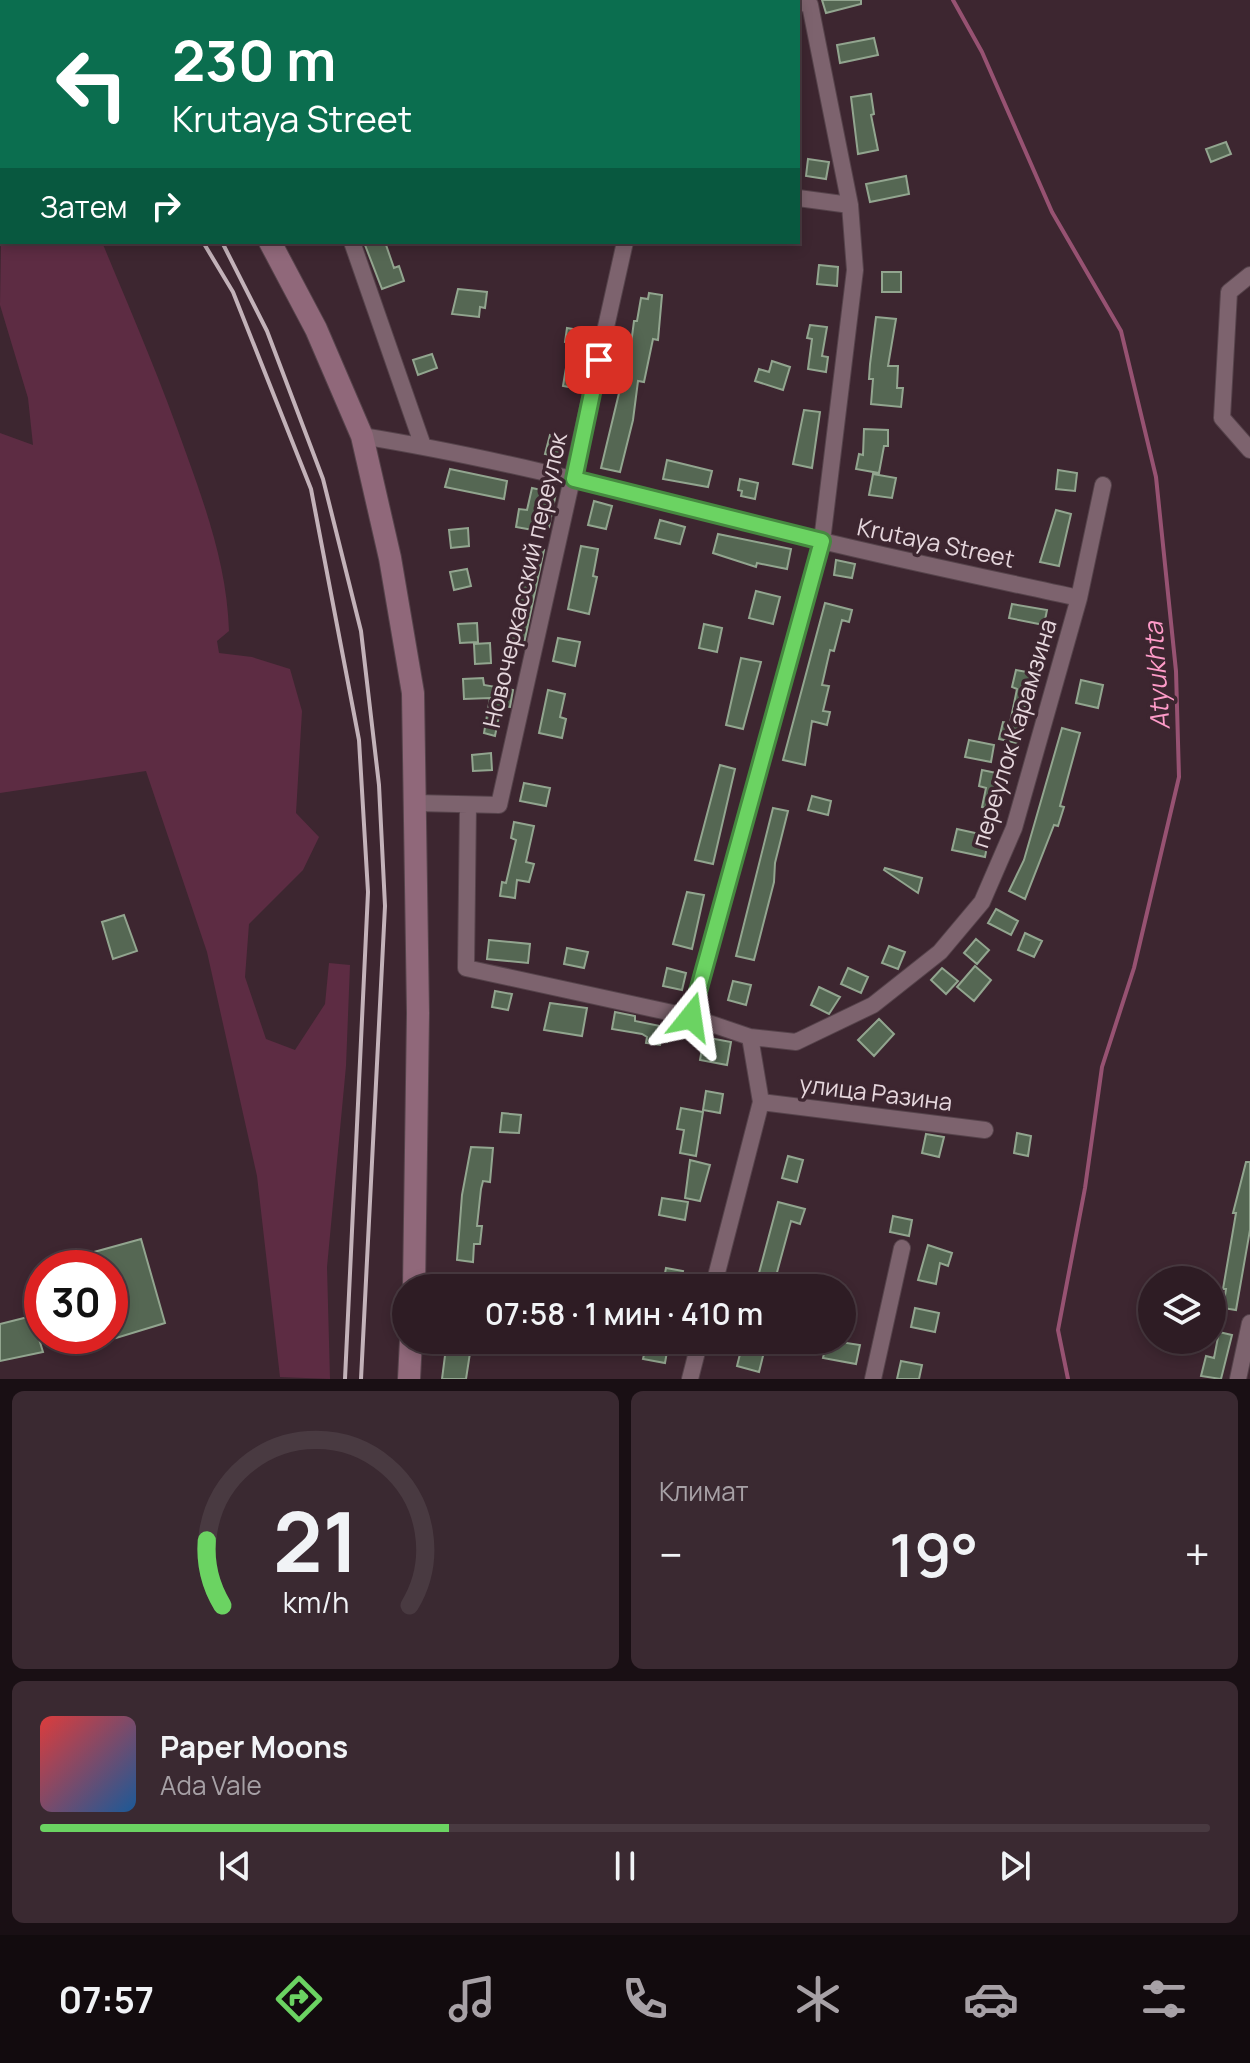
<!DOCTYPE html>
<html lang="ru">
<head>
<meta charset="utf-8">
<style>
  body { margin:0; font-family:Manrope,sans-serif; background:#3a2931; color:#f1f3f6; height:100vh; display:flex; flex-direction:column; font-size:30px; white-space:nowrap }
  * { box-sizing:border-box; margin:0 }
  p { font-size:26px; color:#a7a1a6 }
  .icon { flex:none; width:44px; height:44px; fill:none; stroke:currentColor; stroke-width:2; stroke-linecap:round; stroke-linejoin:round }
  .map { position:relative; height:1379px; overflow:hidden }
  .details { display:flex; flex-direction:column; gap:12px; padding:12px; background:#190f14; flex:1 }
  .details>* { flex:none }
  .top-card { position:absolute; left:0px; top:0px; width:800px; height:244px; box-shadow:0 4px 12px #0003,0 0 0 2px #493a41; background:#0b6e4f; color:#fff; overflow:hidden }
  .buttons { position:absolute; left:1138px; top:1266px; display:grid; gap:16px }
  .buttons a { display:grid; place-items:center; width:88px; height:88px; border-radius:50%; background:#2e1c24; box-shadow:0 4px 12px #0003,0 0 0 2px #493a41; font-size:40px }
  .speed { position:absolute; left:24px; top:1250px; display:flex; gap:16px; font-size:40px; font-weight:700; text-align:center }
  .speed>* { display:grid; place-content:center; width:104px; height:104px; border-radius:50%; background:#2e1c24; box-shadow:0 4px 12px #0003,0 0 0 2px #493a41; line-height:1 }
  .speed .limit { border:12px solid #d22; background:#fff; color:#111 }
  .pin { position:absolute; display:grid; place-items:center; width:68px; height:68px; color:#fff; margin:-34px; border-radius:16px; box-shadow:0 4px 12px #0006 }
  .me { position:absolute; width:88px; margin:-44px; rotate:15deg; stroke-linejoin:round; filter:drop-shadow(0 0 6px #0008) }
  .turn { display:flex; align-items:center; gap:28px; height:168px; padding:0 40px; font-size:36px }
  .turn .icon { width:104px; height:104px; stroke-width:2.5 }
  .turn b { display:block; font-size:56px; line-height:68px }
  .then { display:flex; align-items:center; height:76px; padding:0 40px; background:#0003; gap:16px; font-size:30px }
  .big { font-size:60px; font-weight:600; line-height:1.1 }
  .details .widget { flex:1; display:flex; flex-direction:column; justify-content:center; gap:12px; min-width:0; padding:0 28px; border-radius:12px; background:#3a2931 }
  .details .dial { align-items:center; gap:0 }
  .dial svg { height:208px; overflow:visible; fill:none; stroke:#493a41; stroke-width:7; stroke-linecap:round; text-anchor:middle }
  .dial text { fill:#f1f3f6; stroke:none }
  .song { display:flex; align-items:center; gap:24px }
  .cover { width:96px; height:96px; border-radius:12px; background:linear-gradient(135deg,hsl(0 70% 55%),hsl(210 70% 35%)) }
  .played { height:8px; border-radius:4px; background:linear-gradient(90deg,#6bd362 35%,#493a41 35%) }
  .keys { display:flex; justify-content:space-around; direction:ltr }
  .heat { display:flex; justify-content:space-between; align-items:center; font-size:44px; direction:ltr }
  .details .tiles { flex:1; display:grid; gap:12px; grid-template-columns:1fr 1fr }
  .widget:last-child { grid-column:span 2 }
  .trip { position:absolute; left:392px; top:1274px; width:464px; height:80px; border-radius:40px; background:#2e1c24; box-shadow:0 4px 12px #0003,0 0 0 2px #493a41; font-weight:600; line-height:80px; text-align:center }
  .tab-bar { display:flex; height:128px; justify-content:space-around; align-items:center; background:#120b0e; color:#a7a1a6 }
  .tab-bar .icon { width:56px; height:56px }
  .tab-bar .on { color:#6bd362 }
  .tab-bar b { font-size:36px; color:#f1f3f6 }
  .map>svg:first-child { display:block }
  .green { fill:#5d2c43 }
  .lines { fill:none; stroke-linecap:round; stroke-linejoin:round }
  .stream { stroke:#975272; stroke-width:4 }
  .building { fill:#556753; stroke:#92a58f; stroke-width:2 }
  .minor-casing { stroke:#56434b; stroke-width:18 }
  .secondary-casing { stroke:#56434b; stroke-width:24 }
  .minor { stroke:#7d636e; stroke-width:16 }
  .secondary { stroke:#90687a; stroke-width:22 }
  .rail { stroke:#c3b2b9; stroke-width:4 }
  .route-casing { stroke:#468940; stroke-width:20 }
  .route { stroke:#6bd362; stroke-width:14 }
  .labels { text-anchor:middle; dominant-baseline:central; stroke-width:7; stroke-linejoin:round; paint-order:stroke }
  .street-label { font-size:24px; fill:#e6d7dd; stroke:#3d2630 }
  .water-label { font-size:26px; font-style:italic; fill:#fe9bc8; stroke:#3d2630 }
</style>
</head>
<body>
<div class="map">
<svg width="1250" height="1379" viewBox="0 0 1250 1379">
  <rect width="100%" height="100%" fill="#3d2630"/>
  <!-- green -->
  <path class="green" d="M2 189V242H102C131 312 161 381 186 453 207 511 227 568 229 631L217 641 219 653 252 657 290 669 302 711 296 813 319 837 303 870 249 924 245 977 266 1039 295 1050 325 1004 329 963 350 965 346 1066 327 1267 330 1379 280 1377 257 1176 207 952 146 771 0 793V433L33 445 28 398 0 305Z"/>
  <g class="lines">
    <!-- stream -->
    <path class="stream" d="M953 0 982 52 1052 212 1121 331 1156 477 1176 671 1179 777 1134 968 1102 1067 1085 1188 1058 1330 1068 1379"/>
  </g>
  <!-- building -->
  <path class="building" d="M822 0H861V4L826 13Z
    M874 38 878 55 840 63 837 45Z
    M871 94 874 114 871 115 878 150 858 154 851 97Z
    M1226 142 1231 154 1211 162 1206 149Z
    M808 159 829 162 826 179 806 176Z
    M906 176 909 194 870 202 866 184Z
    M373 242H385L394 268 399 266 404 281 382 289 365 245Z
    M819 265 838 267 837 286 817 284Z
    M882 272H901V292H882Z
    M458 289 487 292 485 308 480 307 479 317 452 314Z
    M649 293 662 295 658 340 653 339 644 382 638 381 633 420 620 472 601 468 620 389 625 390 634 321H637L641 298 648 299Z
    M876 317 896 319 888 366H898L897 388H903L901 407 871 404 873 379H869L870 364Z
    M810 325 827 327 822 356 828 357 826 372 808 369 812 339 807 338Z
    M567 328 592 332 589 347 565 342Z
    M432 354 437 368 418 375 413 360Z
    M772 361 790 367 783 390 755 381 759 369 769 372Z
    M566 368 584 371 580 389 563 386Z
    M804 410 820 412 812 468 793 464Z
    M864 429 888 430V446H884L879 473 856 469 859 454 863 455Z
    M550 435 565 438 561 457 545 454Z
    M667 460 712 471 708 487 663 479Z
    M450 469 507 481 504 499 445 487Z
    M1058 470 1077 473 1075 491 1056 489Z
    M873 474 896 478 892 498 869 495Z
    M740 479 758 483 755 499 741 496 742 491 738 490Z
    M532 488 556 493 549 527 534 523 533 530 516 527 519 509 527 510Z
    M594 501 612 506 606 529 588 525Z
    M1056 510 1071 514 1059 566 1040 562Z
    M660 520 685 527 680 544 655 538Z
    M468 528 469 546 451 548 449 530Z
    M718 534 791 549 787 569 757 563 756 567 713 553Z
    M581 546 598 549 593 576 597 577 589 614 568 609Z
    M528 547 544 550 523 648 506 645Z
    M836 560 855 564 852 578 834 575Z
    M467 569 471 586 454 590 450 572Z
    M756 591 780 597 773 624 749 618Z
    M825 603 852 610 849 622 842 620 834 651 830 650 822 685 829 686 823 711 830 712 827 725 812 721 805 765 783 760Z
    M1012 604 1047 610 1044 625 1009 618Z
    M477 623 478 642 460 643 458 624Z
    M704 624 722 628 717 652 699 648Z
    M558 638 580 642 575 666 553 661Z
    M490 643 491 663 475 664 474 644Z
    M741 658 761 662 743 729 726 725Z
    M1016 670 1032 673 1025 706 1031 707 1029 720 1023 719 1017 743 999 739 1003 722 1010 723 1017 689 1012 687Z
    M483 678 484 685 513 690 510 707 501 706 495 736 484 733 490 698 464 699 463 679Z
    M1081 680 1103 685 1098 708 1076 703Z
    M548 690 565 694 560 717 566 719 562 738 539 733Z
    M1062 728 1080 733 1060 806 1064 807 1058 826 1054 825 1025 899 1009 891 1024 860Z
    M969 740 994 745 991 762 965 757Z
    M491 753 492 770 473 771 472 755Z
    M720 765 735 769 713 864 695 860Z
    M982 770 1006 775 999 811 982 807 986 788 979 786Z
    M524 783 550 788 546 806 520 801Z
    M812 796 831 801 828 815 808 810Z
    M773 808 788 811 775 863 774 882 754 960 736 956Z
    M514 822 534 826 526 862 534 864 529 882 517 880 515 898 500 896 502 882 506 883 516 840 511 838Z
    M957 829 989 836 985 857 952 850Z
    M885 868 922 878 918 893 884 870Z
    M687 892 704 895 692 949 673 944Z
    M996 909 1018 921 1011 935 988 923Z
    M124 915 137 951 113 959 102 922Z
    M1025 933 1042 941 1034 957 1018 950Z
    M976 939 989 950 977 964 964 953Z
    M489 940 530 944 528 963 487 959Z
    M889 946 905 952 898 969 882 963Z
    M567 948 588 952 584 968 564 964Z
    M975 966 991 980 974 1001 957 987Z
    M667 968 686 973 682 990 663 986Z
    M848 968 868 977 861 993 841 984Z
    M942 968 958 981 946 994 931 980Z
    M733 981 751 985 746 1005 728 1000Z
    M819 987 840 997 829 1014 811 1005Z
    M495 991 512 994 508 1010 492 1007Z
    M550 1003 587 1008 582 1036 544 1030Z
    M615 1012 635 1016V1021L670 1028 667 1042 661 1040 660 1045 646 1043 647 1037 642 1034 612 1029Z
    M879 1019 894 1034 874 1056 858 1040Z
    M704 1037 731 1042 727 1065 700 1060Z
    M706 1091 723 1094 720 1113 703 1110Z
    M681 1108 703 1112 696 1156 680 1153 684 1130 677 1129Z
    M502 1113 521 1115 519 1133 500 1132Z
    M1017 1133 1031 1136 1028 1156 1014 1153Z
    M926 1134 944 1137 939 1157 922 1153Z
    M471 1147 493 1148 490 1182 483 1181 481 1189 477 1226H482L480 1244H474L473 1262 457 1260 462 1195Z
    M788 1156 803 1160 797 1182 782 1178Z
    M690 1160 710 1165 700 1201 685 1198Z
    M1246 1162H1250V1230L1236 1310 1223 1308 1226 1289H1223L1236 1213H1233Z
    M662 1198 688 1202 685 1220 659 1215Z
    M778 1202 805 1209 800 1224 791 1221 776 1276 784 1278 781 1288H755Z
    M893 1216 912 1220 909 1236 890 1232Z
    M141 1239 165 1323 116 1338 110 1315V1268H98L94 1252Z
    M928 1245 952 1253 948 1266 940 1263 936 1284 918 1280Z
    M666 1268 683 1271 679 1288H662Z
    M915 1308 939 1313 935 1332 911 1327Z
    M32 1316 43 1352 0 1361V1324Z
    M1219 1332 1232 1335 1221 1379 1201 1376 1206 1356 1214 1358Z
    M447 1340H472L466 1379H442Z
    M827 1340 860 1345 856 1364 823 1358Z
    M647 1342 668 1346 665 1363 643 1359Z
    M742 1346 764 1352 759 1372 737 1366Z
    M901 1361 922 1365 919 1379H897Z"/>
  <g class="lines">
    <!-- minor casing -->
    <g class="minor-casing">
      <path id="minor" d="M273 0 274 2
        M672 2V0
        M798 198 850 205
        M352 242 423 446
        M1250 275 1229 292 1222 418 1250 450
        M362 436C516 461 667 503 818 540 905 561 992 579 1079 598
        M416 803 499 805 625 242
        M468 805 466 968 691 1017 750 1037 796 1042 873 1005 940 952 982 902 1014 828 1079 598 1103 485
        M691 1017 822 541 855 270 850 205 810 5 798 2
        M761 1102 985 1130
        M713 1288 761 1102 750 1037
        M690 1379 700 1340
        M873 1379 902 1248
        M1238 1379 1250 1323"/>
    </g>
    <!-- secondary casing -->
    <g class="secondary-casing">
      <path id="secondary" d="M114 0 115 2
        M270 242 316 329 362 436 390 558 413 693 418 1013 414 1288
        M409 1379 411 1340"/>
    </g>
    <!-- minor -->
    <use href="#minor" class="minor"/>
    <!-- secondary -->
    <use href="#secondary" class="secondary"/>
    <!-- rail -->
    <path class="rail" d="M49 0 50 2
      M65 0 66 2
      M203 242 233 292 311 489 359 740 368 892 345 1379
      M222 242 267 331 323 479 361 631 379 785 385 906 361 1379"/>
  </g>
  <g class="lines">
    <!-- route casing -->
    <g class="route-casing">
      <path id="route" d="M599 360 574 479 822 541 691 1017"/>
    </g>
    <!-- route -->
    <use href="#route" class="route"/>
  </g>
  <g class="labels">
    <!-- street labels -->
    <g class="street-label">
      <text transform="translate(936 542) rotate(12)">Krutaya Street</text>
      <text transform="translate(524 580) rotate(-77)">Новочеркасский переулок</text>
      <text transform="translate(1013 733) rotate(-73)">переулок Карамзина</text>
      <text transform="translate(876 1092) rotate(7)">улица Разина</text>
    </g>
    <!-- water labels -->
    <g class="water-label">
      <text transform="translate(1156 676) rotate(-94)">Atyukhta</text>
    </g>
  </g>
</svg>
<div class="buttons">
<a><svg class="icon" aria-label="layers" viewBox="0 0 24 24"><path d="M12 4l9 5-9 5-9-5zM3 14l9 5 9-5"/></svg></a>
</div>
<div class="speed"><div class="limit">30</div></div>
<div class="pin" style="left:599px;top:360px;background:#d93025"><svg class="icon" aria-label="arrive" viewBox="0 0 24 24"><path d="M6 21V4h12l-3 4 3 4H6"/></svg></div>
<svg class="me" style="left:691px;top:1017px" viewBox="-20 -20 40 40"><path d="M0-17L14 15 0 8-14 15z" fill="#6bd362" stroke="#fff" stroke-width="4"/></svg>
<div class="trip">07:58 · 1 мин · 410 m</div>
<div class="top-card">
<div class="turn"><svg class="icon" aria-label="left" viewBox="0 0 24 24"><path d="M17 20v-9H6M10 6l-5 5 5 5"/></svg><div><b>230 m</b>Krutaya Street</div></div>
<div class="then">Затем<svg class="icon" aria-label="right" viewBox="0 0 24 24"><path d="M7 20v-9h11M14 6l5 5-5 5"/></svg></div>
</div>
</div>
<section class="details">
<div class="tiles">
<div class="widget dial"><svg viewBox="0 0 100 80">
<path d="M14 69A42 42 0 1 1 86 69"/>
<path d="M14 69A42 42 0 0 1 8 44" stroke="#6bd362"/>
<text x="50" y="56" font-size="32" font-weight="700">21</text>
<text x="50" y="72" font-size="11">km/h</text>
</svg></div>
<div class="widget"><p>Климат</p>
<div class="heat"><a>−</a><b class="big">19°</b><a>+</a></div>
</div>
<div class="widget">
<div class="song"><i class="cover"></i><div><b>Paper Moons</b><p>Ada Vale</p></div></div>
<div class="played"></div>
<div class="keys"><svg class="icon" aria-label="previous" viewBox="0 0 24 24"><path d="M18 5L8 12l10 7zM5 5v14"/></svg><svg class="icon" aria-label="pause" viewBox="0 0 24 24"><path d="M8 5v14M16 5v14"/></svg><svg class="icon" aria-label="next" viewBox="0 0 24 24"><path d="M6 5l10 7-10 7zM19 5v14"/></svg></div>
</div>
</div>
</section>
<nav class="tab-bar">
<b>07:57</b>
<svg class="icon on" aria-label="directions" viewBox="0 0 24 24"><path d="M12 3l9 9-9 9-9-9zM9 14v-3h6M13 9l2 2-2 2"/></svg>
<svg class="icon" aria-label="music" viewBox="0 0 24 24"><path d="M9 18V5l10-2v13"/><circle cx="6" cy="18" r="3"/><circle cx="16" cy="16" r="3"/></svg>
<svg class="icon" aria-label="phone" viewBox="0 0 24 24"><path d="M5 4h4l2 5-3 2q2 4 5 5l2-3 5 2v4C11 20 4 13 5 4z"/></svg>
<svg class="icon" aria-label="climate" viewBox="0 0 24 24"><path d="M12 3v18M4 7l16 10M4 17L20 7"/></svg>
<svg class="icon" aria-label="car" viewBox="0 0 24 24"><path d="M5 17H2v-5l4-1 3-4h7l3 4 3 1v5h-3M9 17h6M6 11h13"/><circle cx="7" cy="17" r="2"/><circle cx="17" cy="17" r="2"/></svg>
<svg class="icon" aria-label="filters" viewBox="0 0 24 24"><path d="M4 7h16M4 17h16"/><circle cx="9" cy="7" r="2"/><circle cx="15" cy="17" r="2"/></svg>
</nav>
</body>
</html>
